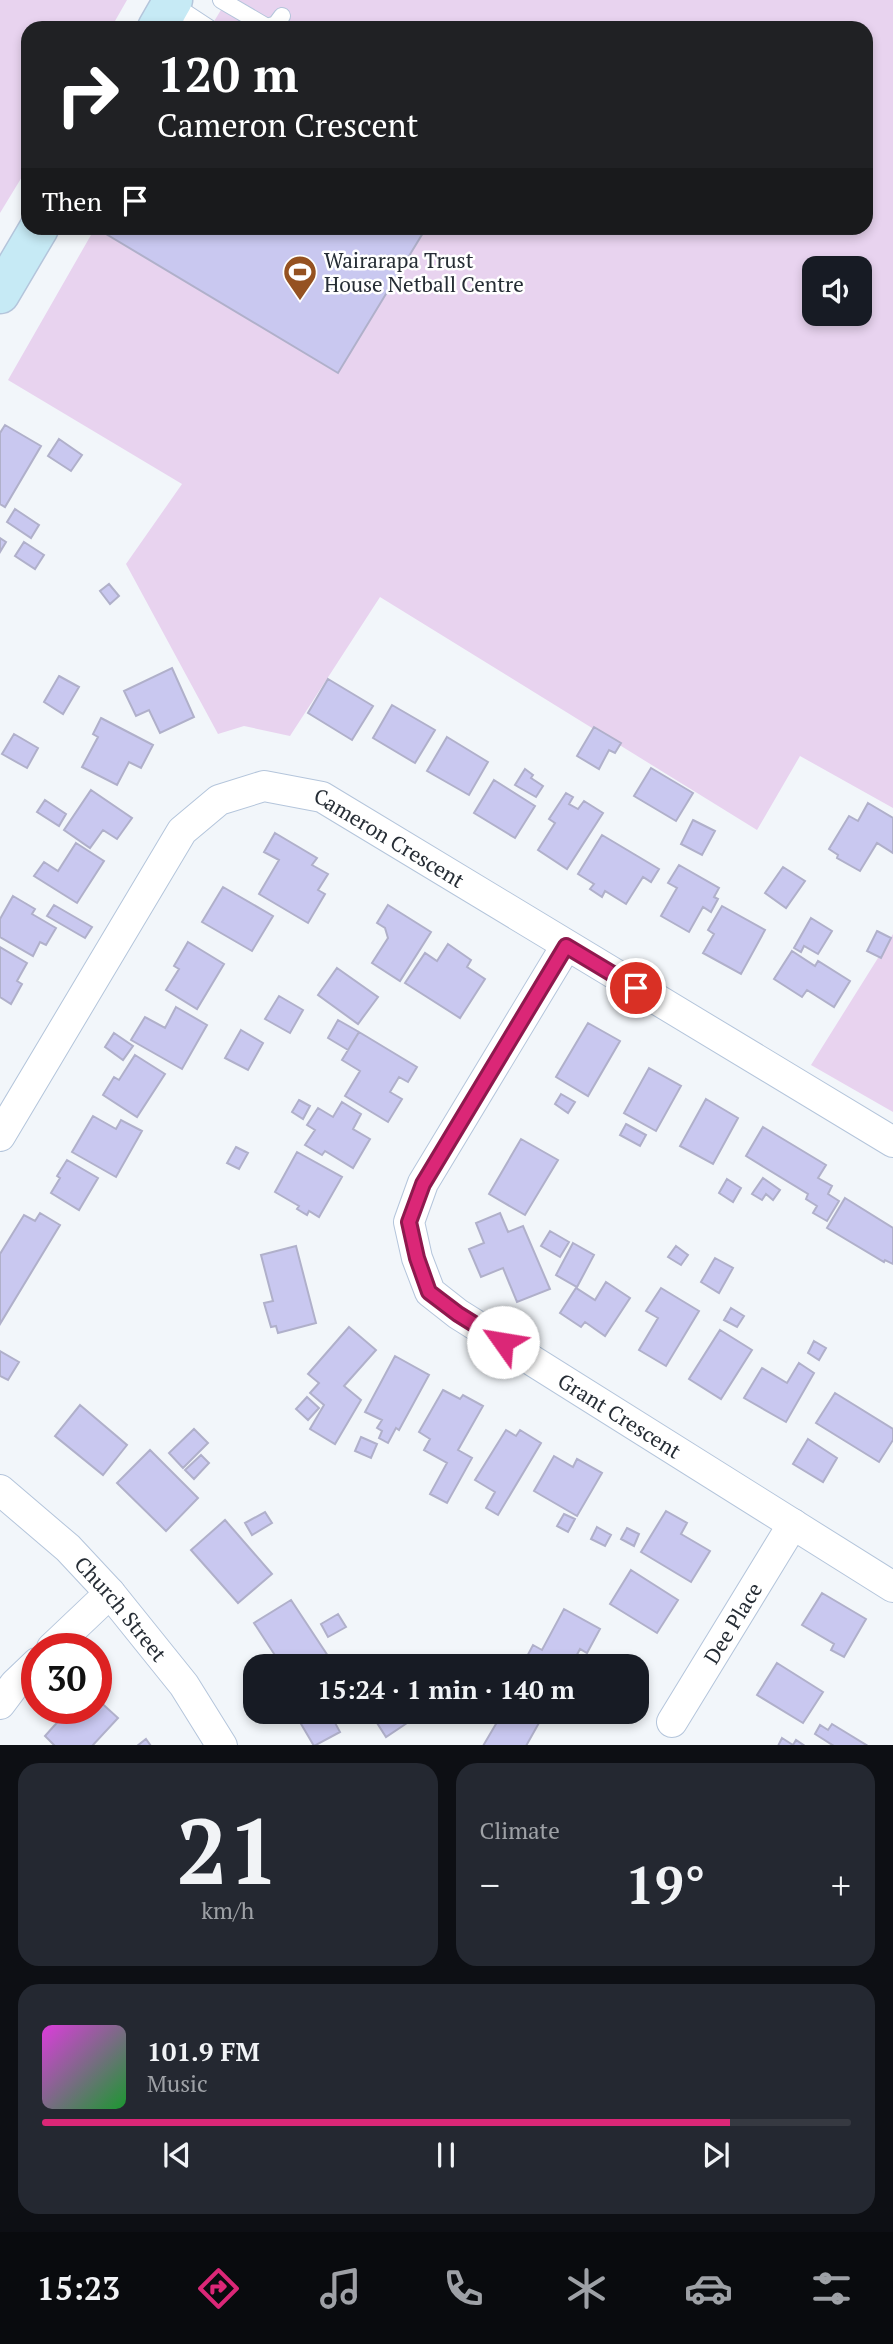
<!DOCTYPE html>
<html lang="en">
<head>
<meta charset="utf-8">
<style>
  body { margin:0; font-family:"PT Serif",serif; background:#242831; color:#f1f3f6; height:100vh; display:flex; flex-direction:column; font-size:26px; white-space:nowrap }
  * { box-sizing:border-box; margin:0 }
  p { font-size:23px; color:#9ea1a6 }
  .icon { flex:none; width:38px; height:38px; fill:none; stroke:currentColor; stroke-width:2; stroke-linecap:round; stroke-linejoin:round }
  .map { position:relative; height:1745px; overflow:hidden }
  .panel { display:flex; flex-direction:column; gap:18px; padding:18px; background:#0d0f14; flex:1 }
  .panel>* { flex:none }
  .hud { position:absolute; left:21px; top:21px; width:852px; height:214px; border-radius:21px; box-shadow:0 4px 10px #0003; background:#202124; color:#fff; overflow:hidden }
  .tools { position:absolute; left:802px; top:256px; display:grid; gap:14px }
  .tools a { display:grid; place-items:center; width:70px; height:70px; border-radius:14px; background:#171b24; box-shadow:0 4px 10px #0003; font-size:35px }
  .speed { position:absolute; left:21px; top:1633px; display:flex; gap:14px; font-size:35px; font-weight:700; text-align:center }
  .speed>* { display:grid; place-content:center; width:91px; height:91px; border-radius:50%; background:#171b24; box-shadow:0 4px 10px #0003; line-height:1 }
  .speed .limit { border:10px solid #d22; background:#fff; color:#111 }
  .pin { position:absolute; display:grid; place-items:center; width:60px; height:60px; color:#fff; margin:-30px; border:4px solid #fff; border-radius:50%; box-shadow:0 2px 7px #0007 }
  .me { position:absolute; width:77px; margin:-38px; rotate:302deg; stroke-linejoin:round; filter:drop-shadow(0 0 5px #0008) }
  .turn { display:flex; align-items:center; gap:24px; height:147px; padding:0 21px; font-size:32px }
  .turn .icon { width:91px; height:91px; stroke-width:2.5 }
  .turn b { display:block; font-size:49px; line-height:60px }
  .then { display:flex; align-items:center; height:66px; padding:0 21px; background:#0003; gap:14px; font-size:26px }
  .big { font-size:52px; font-weight:700; line-height:1.1 }
  .panel .card { flex:1; display:flex; flex-direction:column; justify-content:center; gap:10px; min-width:0; padding:0 24px; border-radius:21px; background:#242831 }
  .panel .dial { align-items:center; gap:0 }
  .dial b { font-size:91px; line-height:1 }
  .song { display:flex; align-items:center; gap:21px }
  .cover { width:84px; height:84px; border-radius:10px; background:linear-gradient(135deg,hsl(300 70% 55%),hsl(130 70% 35%)) }
  .played { height:7px; border-radius:4px; background:linear-gradient(90deg,#db2777 85%,#363941 85%) }
  .keys { display:flex; justify-content:space-around; direction:ltr }
  .heat { display:flex; justify-content:space-between; align-items:center; font-size:38px; direction:ltr }
  .panel .tiles { flex:1; display:grid; gap:18px; grid-template-columns:1fr 1fr }
  .card:last-child { grid-column:span 2 }
  .trip { position:absolute; left:243px; top:1654px; width:406px; height:70px; border-radius:21px; background:#171b24; box-shadow:0 4px 10px #0003; font-weight:700; line-height:70px; text-align:center }
  .menu { display:flex; height:112px; justify-content:space-around; align-items:center; background:#090b0e; color:#9ea1a6 }
  .menu .icon { width:49px; height:49px }
  .menu .active { color:#db2777 }
  .menu b { font-size:32px; color:#f1f3f6 }
  .map>svg:first-child { display:block }
  .green { fill:#e8d3ef; fill-rule:evenodd }
  .building { fill:#c9c8f0; stroke:#b0b0ca; stroke-width:2 }
  .lines { fill:none; stroke-linecap:round; stroke-linejoin:round }
  .lane-casing { stroke:#b4c5db; stroke-width:18 }
  .street-casing { stroke:#b4c5db; stroke-width:32 }
  .secondary-casing { stroke:#b4c5db; stroke-width:41 }
  .lane { stroke:#fff; stroke-width:16 }
  .street { stroke:#fff; stroke-width:30 }
  .secondary { stroke:#c6eaf5; stroke-width:38 }
  .route-casing { stroke:#8e194d; stroke-width:18 }
  .route { stroke:#db2777; stroke-width:12 }
  .labels { text-anchor:middle; dominant-baseline:central; stroke-width:5; stroke-linejoin:round; paint-order:stroke }
  .poi-label { font-size:21px; fill:#262d35; stroke:#fff; text-anchor:start }
  .street-label { font-size:21px; fill:#262d35; stroke:#fff }
</style>
</head>
<body>
<div class="map">
<svg width="893" height="1746" viewBox="0 0 893 1746">
  <rect width="100%" height="100%" fill="#f2f6fa"/>
  <!-- green -->
  <path class="green" d="M0 0H127L111 28H28V167L0 213Z
    M227 0H893V808L800 756 757 830 380 597 290 736 244 726 218 734 126 564 182 484 8 380 95 228H866V28H210ZM814 268H859V313H814Z
    M893 934V1112L811 1065Z"/>
  <!-- building -->
  <path class="building" d="M103 228H426L338 373 101 231Z
    M5 425 41 446 5 507 0 504V433Z
    M59 439 82 455 71 471 48 456Z
    M15 509 39 525 31 538 7 522Z
    M0 538 6 542 0 552Z
    M24 542 44 555 35 569 15 556Z
    M109 584 119 596 110 604 100 591Z
    M172 668 194 717 160 733 149 710 136 716 124 691Z
    M59 676 79 687 63 714 44 702Z
    M328 679 373 706 352 740 308 713Z
    M392 705 435 730 415 763 373 738Z
    M101 718 153 745 141 768 129 762 117 785 82 767 98 737 93 734Z
    M594 727 621 743 615 753 609 750 599 769 577 756Z
    M14 734 38 748 27 768 2 754Z
    M447 737 488 762 469 795 427 771Z
    M651 768 693 793 676 821 634 796Z
    M525 769 533 775 531 778 543 786 536 797 515 785Z
    M494 780 535 806 515 838 474 813Z
    M91 790 132 818 117 839 103 830 90 848 64 830Z
    M566 793 573 797 569 804 578 809 584 801 603 813 567 869 538 850 555 823 549 819Z
    M45 800 66 814 59 826 37 812Z
    M868 803 893 818V853L877 843 860 871 837 858 838 855 829 849 849 816 858 821Z
    M693 820 715 831 702 855 681 844Z
    M275 833 317 858 312 865 328 874 318 890 325 894 308 923 259 894 279 860 264 852Z
    M602 835 659 869 651 882 643 877 626 904 605 891 602 897 590 889 594 884 578 874Z
    M76 843 104 861 77 903 34 876 44 862 58 871Z
    M679 865 719 888 714 897 718 899 711 912 703 907 689 932 661 916 677 888 668 883Z
    M783 867 805 881 786 908 765 893Z
    M223 887 273 916 252 951 202 922Z
    M13 896 35 909 32 914 56 928 46 945 40 942 33 956 0 937V919Z
    M54 905 92 927 85 938 47 916Z
    M388 905 431 932 400 981 372 963 388 938 385 928 377 923Z
    M722 906 765 930 741 974 703 953 714 934 708 930Z
    M811 918 832 931 818 954 804 946 801 952 794 948Z
    M877 931 891 938 881 958 867 951Z
    M188 942 224 964 197 1009 166 990 179 969 174 966Z
    M448 944 471 960 467 967 485 979 460 1018 405 983 425 953 437 961Z
    M0 947 27 963 17 981 22 984 11 1004 0 997Z
    M792 951 815 966 818 961 850 981 834 1007 807 990 802 997 774 979Z
    M337 968 378 997 358 1024 318 995Z
    M279 996 303 1010 290 1033 265 1019Z
    M176 1007 207 1025 182 1069 131 1040 145 1017 165 1028Z
    M338 1020 359 1032 348 1050 328 1038Z
    M588 1023 620 1041 588 1096 556 1077Z
    M241 1030 263 1043 248 1070 225 1058Z
    M359 1032 417 1067 408 1082 399 1077 390 1092 402 1099 388 1122 345 1096 360 1071 342 1060Z
    M114 1033 133 1046 123 1060 105 1047Z
    M135 1055 165 1074 137 1117 103 1095 114 1077 119 1080Z
    M649 1068 681 1086 656 1131 624 1113Z
    M561 1094 575 1102 568 1113 555 1104Z
    M706 1099 738 1118 713 1164 680 1146Z
    M299 1100 310 1106 303 1119 292 1112Z
    M342 1102 361 1114 353 1129 370 1139 353 1168 325 1151 322 1155 305 1145 315 1130 307 1125 318 1108 333 1117Z
    M93 1116 116 1129 121 1120 142 1131 116 1177 72 1152Z
    M626 1124 646 1135 640 1146 620 1135Z
    M763 1127 826 1165 818 1178 832 1186 828 1194 839 1201 827 1221 813 1213 817 1206 806 1199 808 1194 746 1156Z
    M521 1139 558 1160 525 1215 489 1194Z
    M236 1147 248 1153 239 1169 227 1163Z
    M297 1152 342 1177 319 1217 309 1211 307 1215 297 1209 299 1206 275 1192Z
    M67 1160 98 1178 79 1210 51 1193 60 1178 57 1176Z
    M763 1178 780 1190 773 1200 766 1194 762 1200 752 1194Z
    M727 1179 741 1188 733 1202 719 1193Z
    M845 1198 893 1228V1264L885 1260 884 1262 827 1228Z
    M40 1213 60 1225 0 1324V1254L24 1215 35 1221Z
    M500 1213 508 1232 523 1226 550 1289 517 1302 503 1268 481 1277 469 1249 484 1243 476 1223Z
    M550 1231 569 1242 560 1257 541 1246Z
    M573 1243 594 1255 577 1287 556 1275Z
    M296 1246 316 1323 278 1333 276 1326 271 1327 264 1303 273 1301 261 1255Z
    M676 1246 688 1255 681 1265 668 1257Z
    M715 1258 733 1268 719 1293 701 1282Z
    M606 1282 630 1298 605 1336 585 1322 581 1327 560 1313 576 1288 595 1300Z
    M661 1288 699 1311 666 1366 639 1350 658 1318 646 1311Z
    M731 1308 744 1316 737 1327 724 1320Z
    M349 1327 376 1350 344 1386 361 1400 335 1444 310 1429 324 1405 310 1393 319 1383 308 1374Z
    M720 1330 752 1350 721 1399 689 1379Z
    M814 1341 826 1348 819 1360 808 1353Z
    M0 1351 19 1362 8 1380 0 1376Z
    M395 1356 429 1375 399 1430 396 1428 388 1443 379 1438 382 1431 377 1428 382 1420 365 1412Z
    M799 1363 814 1373 786 1422 744 1398 762 1368 787 1383Z
    M443 1390 460 1399 463 1395 483 1406 458 1450 472 1458 447 1503 430 1494 447 1463 424 1450 430 1439 419 1432Z
    M835 1393 893 1429V1440L879 1462 816 1423Z
    M307 1397 319 1408 308 1420 296 1409Z
    M80 1405 127 1445 103 1475 55 1436Z
    M194 1429 208 1443 183 1468 169 1453Z
    M506 1430 516 1436 520 1430 541 1443 498 1515 486 1508 495 1492 475 1480Z
    M361 1437 377 1444 371 1458 355 1451Z
    M808 1439 837 1458 823 1482 793 1464Z
    M150 1450 198 1498 166 1531 117 1483Z
    M201 1455 209 1463 194 1479 185 1470Z
    M554 1456 573 1467 577 1459 602 1473 577 1516 534 1491Z
    M666 1511 687 1523 681 1534 710 1551 691 1582 641 1552Z
    M265 1512 272 1523 252 1535 245 1523Z
    M564 1514 575 1519 568 1532 557 1526Z
    M225 1520 272 1574 238 1603 191 1550Z
    M597 1527 611 1535 605 1546 591 1539Z
    M627 1528 639 1534 634 1546 621 1539Z
    M631 1570 678 1600 657 1633 610 1604Z
    M822 1593 866 1619 844 1657 831 1650 834 1644 802 1625Z
    M291 1600 330 1659 324 1663 326 1666H282L254 1623Z
    M564 1609 600 1629 587 1653 580 1649 571 1666H522L533 1645 542 1650Z
    M338 1614 346 1627 328 1637 321 1624Z
    M777 1663 823 1692 803 1723 757 1695Z
    M96 1698 118 1718 92 1746H55L45 1736 70 1708H96Z
    M294 1712H350L334 1721 340 1732 314 1746Z
    M370 1712H404L410 1721 386 1737Z
    M503 1712H539L544 1714 526 1746H483Z
    M832 1724 868 1746H834L815 1734 820 1725 828 1730Z
    M782 1738 793 1745 796 1740 805 1746H778Z
    M146 1739 151 1746H137Z"/>
  <g class="lines">
    <!-- lane casing -->
    <g class="lane-casing">
      <path id="lane" d="M221 0 267 27 276 24 282 16
        M171 3 209 28"/>
    </g>
    <!-- street casing -->
    <g class="street-casing">
      <g id="street">
        <path id="s1" d="M566 946 423 1183 409 1222 417 1258 430 1292 458 1314 893 1587"/>
        <path id="s2" d="M0 1136 182 831 219 800 264 786 322 797 893 1142"/>
        <path id="s3" d="M0 1490 68 1548 110 1593 184 1685 222 1746"/>
        <path d="M52 1648 110 1593"/>
        <path d="M0 1704 15 1684 37 1663"/>
        <path id="s4" d="M672 1722 793 1524"/>
      </g>
    </g>
    <!-- secondary casing -->
    <g class="secondary-casing">
      <path id="secondary" d="M157 28 173 0
        M0 294 39 228"/>
    </g>
    <!-- lane -->
    <use href="#lane" class="lane"/>
    <!-- street -->
    <use href="#street" class="street"/>
    <!-- secondary -->
    <use href="#secondary" class="secondary"/>
  </g>
  <g class="lines">
    <!-- route casing -->
    <g class="route-casing">
      <path id="route" d="M503 1342 458 1314 429 1292 417 1258 409 1222 423 1184 566 946 636 988"/>
    </g>
    <!-- route -->
    <use href="#route" class="route"/>
  </g>
  <!-- icons -->
  <defs>
    <g id="stadium-pin" transform="scale(1.75)"><path d="M0 17L-7.5 6A9.5 9.5 0 1 1 7.5 6Z" fill="#955221" stroke="#fff"/><path d="M0-5a6.5 5 0 1 0 0 10a6.5 5 0 1 0 0-10ZM-3.5-1.8h7v3.6h-7Z" fill="#fff"/></g>
  </defs>
  <g fill-rule="evenodd">
    <use href="#stadium-pin" x="300" y="272"/>
  </g>
  <g class="labels">
    <!-- poi labels -->
    <g class="poi-label">
      <text x="324" y="260">Wairarapa Trust<tspan x="324" dy="24">House Netball Centre</tspan></text>
    </g>
    <!-- street labels -->
    <g class="street-label">
      <text stroke="none"><textPath href="#s2" startOffset="588">Cameron Crescent</textPath></text>
      <text stroke="none"><textPath href="#s1" startOffset="618">Grant Crescent</textPath></text>
      <text stroke="none"><textPath href="#s3" startOffset="170">Church Street</textPath></text>
      <text stroke="none"><textPath href="#s4" startOffset="116">Dee Place</textPath></text>
    </g>
  </g>
</svg>
<div class="tools">
<a><svg class="icon" aria-label="sound" viewBox="0 0 24 24"><path d="M4 9h4l5-4v14l-5-4H4zM17 9q2 3 0 6"/></svg></a>
</div>
<div class="speed"><div class="limit">30</div></div>
<div class="pin" style="left:636px;top:988px;background:#d93025"><svg class="icon" aria-label="arrive" viewBox="0 0 24 24"><path d="M6 21V4h12l-3 4 3 4H6"/></svg></div>
<svg class="me" style="left:503px;top:1342px" viewBox="-20 -20 40 40"><circle r="19" fill="#fff"/><path d="M0-13L10 11 0 6-10 11z" fill="#db2777"/></svg>
<div class="trip">15:24 · 1 min · 140 m</div>
<div class="hud">
<div class="turn"><svg class="icon" aria-label="right" viewBox="0 0 24 24"><path d="M7 20v-9h11M14 6l5 5-5 5"/></svg><div><b>120 m</b>Cameron Crescent</div></div>
<div class="then">Then<svg class="icon" aria-label="arrive" viewBox="0 0 24 24"><path d="M6 21V4h12l-3 4 3 4H6"/></svg></div>
</div>
</div>
<section class="panel">
<div class="tiles">
<div class="card dial"><b>21</b><p>km/h</p></div>
<div class="card"><p>Climate</p>
<div class="heat"><a>−</a><b class="big">19°</b><a>+</a></div>
</div>
<div class="card">
<div class="song"><i class="cover"></i><div><b>101.9 FM</b><p>Music</p></div></div>
<div class="played"></div>
<div class="keys"><svg class="icon" aria-label="previous" viewBox="0 0 24 24"><path d="M18 5L8 12l10 7zM5 5v14"/></svg><svg class="icon" aria-label="pause" viewBox="0 0 24 24"><path d="M8 5v14M16 5v14"/></svg><svg class="icon" aria-label="next" viewBox="0 0 24 24"><path d="M6 5l10 7-10 7zM19 5v14"/></svg></div>
</div>
</div>
</section>
<nav class="menu">
<b>15:23</b>
<svg class="icon active" aria-label="directions" viewBox="0 0 24 24"><path d="M12 3l9 9-9 9-9-9zM9 14v-3h6M13 9l2 2-2 2"/></svg>
<svg class="icon" aria-label="music" viewBox="0 0 24 24"><path d="M9 18V5l10-2v13"/><circle cx="6" cy="18" r="3"/><circle cx="16" cy="16" r="3"/></svg>
<svg class="icon" aria-label="phone" viewBox="0 0 24 24"><path d="M5 4h4l2 5-3 2q2 4 5 5l2-3 5 2v4C11 20 4 13 5 4z"/></svg>
<svg class="icon" aria-label="climate" viewBox="0 0 24 24"><path d="M12 3v18M4 7l16 10M4 17L20 7"/></svg>
<svg class="icon" aria-label="car" viewBox="0 0 24 24"><path d="M5 17H2v-5l4-1 3-4h7l3 4 3 1v5h-3M9 17h6M6 11h13"/><circle cx="7" cy="17" r="2"/><circle cx="17" cy="17" r="2"/></svg>
<svg class="icon" aria-label="filters" viewBox="0 0 24 24"><path d="M4 7h16M4 17h16"/><circle cx="9" cy="7" r="2"/><circle cx="15" cy="17" r="2"/></svg>
</nav>
</body>
</html>
